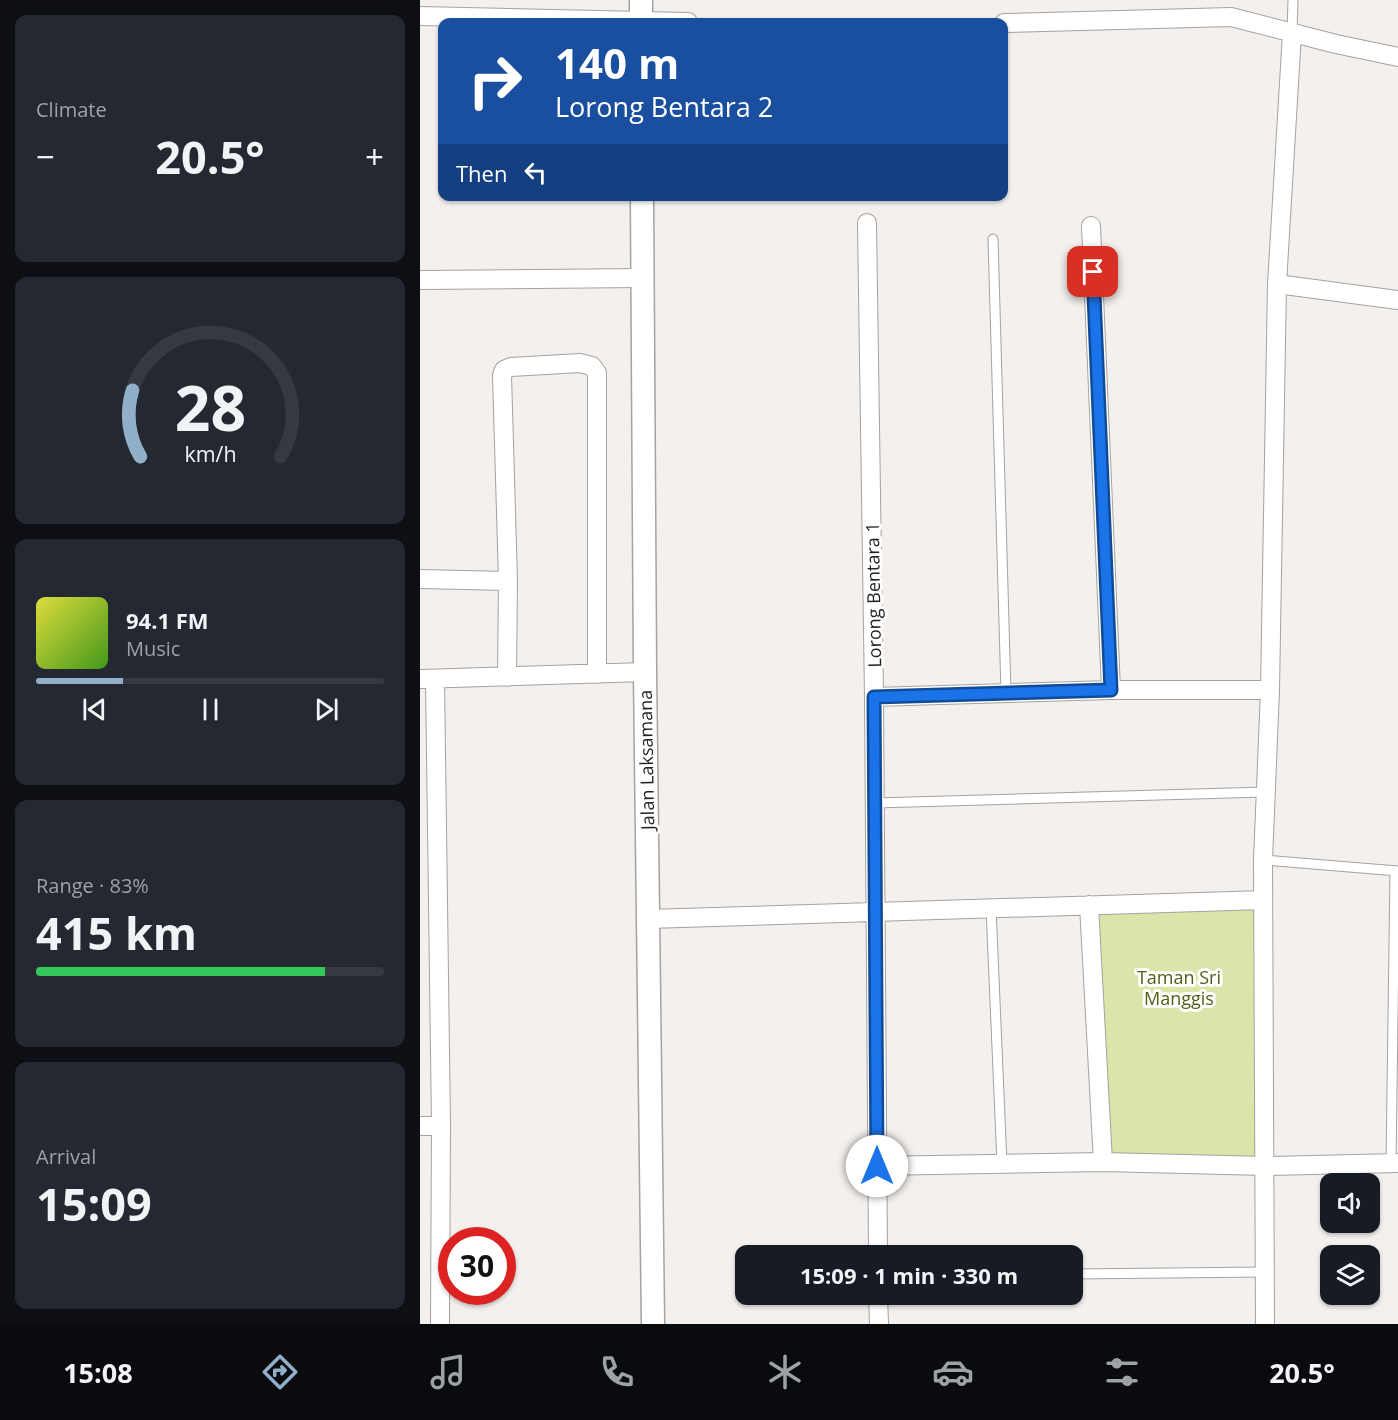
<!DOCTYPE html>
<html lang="en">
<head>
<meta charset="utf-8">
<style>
  body { margin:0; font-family:"Open Sans",sans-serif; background:#242831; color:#f1f3f6; height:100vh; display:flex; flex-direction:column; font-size:22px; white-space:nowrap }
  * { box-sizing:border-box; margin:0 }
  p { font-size:20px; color:#9ea1a6 }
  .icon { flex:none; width:33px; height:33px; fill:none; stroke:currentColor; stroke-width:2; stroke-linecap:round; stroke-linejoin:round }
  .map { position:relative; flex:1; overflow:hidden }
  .drawer { display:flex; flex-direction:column; gap:15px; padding:15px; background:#0d0f14; width:420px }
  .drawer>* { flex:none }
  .top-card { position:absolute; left:18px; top:18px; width:570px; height:183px; border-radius:12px; box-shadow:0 2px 4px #0004; background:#1a4fa0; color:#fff; overflow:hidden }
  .controls { position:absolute; left:900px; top:1173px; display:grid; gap:12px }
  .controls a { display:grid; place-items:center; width:60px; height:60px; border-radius:12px; background:#171b24; box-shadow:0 2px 4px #0004; font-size:30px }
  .speed { position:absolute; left:18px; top:1227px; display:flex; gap:12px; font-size:30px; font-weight:700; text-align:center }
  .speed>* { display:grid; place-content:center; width:78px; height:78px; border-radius:50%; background:#171b24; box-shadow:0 2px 4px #0004; line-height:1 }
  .speed .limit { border:9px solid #d22; background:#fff; color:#111 }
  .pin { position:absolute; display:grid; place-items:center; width:51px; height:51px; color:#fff; margin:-26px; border-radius:12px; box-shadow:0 3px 9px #0006 }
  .me { position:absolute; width:66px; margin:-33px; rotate:0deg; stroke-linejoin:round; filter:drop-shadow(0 0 4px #0008) }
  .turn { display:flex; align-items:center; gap:21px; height:126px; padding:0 18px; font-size:27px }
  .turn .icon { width:78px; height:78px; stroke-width:2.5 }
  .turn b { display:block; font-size:42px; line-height:51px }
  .then { display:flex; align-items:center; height:57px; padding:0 18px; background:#0003; gap:12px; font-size:22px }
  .big { font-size:45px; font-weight:700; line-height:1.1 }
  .drawer .widget { flex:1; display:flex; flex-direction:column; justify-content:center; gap:9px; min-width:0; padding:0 21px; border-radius:12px; background:#242831 }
  .drawer .dial { align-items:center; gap:0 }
  .dial svg { height:156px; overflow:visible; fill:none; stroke:#363941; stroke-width:7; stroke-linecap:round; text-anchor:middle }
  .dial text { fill:#f1f3f6; stroke:none }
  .song { display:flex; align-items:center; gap:18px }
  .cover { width:72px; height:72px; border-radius:9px; background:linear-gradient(135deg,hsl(60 70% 55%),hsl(100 70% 35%)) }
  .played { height:6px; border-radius:3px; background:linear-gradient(90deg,#92afc9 25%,#363941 25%) }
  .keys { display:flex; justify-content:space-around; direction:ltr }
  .heat { display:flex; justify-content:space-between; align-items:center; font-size:33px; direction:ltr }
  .charge { height:9px; border-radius:4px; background:linear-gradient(90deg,#34c759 83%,#363941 0) }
  .trip { position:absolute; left:315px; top:1245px; width:348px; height:60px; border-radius:12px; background:#171b24; box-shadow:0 2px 4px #0004; font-weight:700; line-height:60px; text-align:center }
  .tab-bar { display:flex; height:96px; justify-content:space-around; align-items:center; background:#090b0e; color:#9ea1a6 }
  .tab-bar .icon { width:42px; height:42px }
  .tab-bar .on { color:#92afc9 }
  .tab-bar b { font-size:27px; color:#f1f3f6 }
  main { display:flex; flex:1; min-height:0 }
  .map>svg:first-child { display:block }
  .green { fill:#dce5a9 }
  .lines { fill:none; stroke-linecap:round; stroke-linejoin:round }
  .service-casing { stroke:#a5a2a0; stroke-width:11 }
  .minor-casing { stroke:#a5a2a0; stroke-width:20 }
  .tertiary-casing { stroke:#a5a2a0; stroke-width:25 }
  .service { stroke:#fff; stroke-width:9 }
  .minor { stroke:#fff; stroke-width:18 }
  .tertiary { stroke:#fff; stroke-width:22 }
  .route-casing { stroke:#114b97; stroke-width:15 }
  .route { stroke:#1a73e8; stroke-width:10 }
  .labels { text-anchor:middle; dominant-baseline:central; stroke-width:6; stroke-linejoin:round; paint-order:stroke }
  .street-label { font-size:18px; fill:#232221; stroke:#fffefe }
  .park-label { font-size:18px; fill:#565d17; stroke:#fffefe }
</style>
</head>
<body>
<main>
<section class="drawer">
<div class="widget"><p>Climate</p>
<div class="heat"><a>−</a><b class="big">20.5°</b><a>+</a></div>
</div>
<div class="widget dial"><svg viewBox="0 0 100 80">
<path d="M14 69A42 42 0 1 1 86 69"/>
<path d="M14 69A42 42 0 0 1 10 35" stroke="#92afc9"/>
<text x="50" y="56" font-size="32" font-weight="700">28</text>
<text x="50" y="72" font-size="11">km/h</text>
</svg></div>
<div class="widget">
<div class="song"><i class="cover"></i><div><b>94.1 FM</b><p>Music</p></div></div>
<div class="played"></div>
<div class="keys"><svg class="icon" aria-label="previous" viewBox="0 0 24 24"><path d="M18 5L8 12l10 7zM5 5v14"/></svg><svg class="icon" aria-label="pause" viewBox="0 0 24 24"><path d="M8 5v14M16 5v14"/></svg><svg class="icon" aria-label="next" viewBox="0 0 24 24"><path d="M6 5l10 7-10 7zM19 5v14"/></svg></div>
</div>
<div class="widget"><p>Range · 83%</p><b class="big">415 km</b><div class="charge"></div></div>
<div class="widget"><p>Arrival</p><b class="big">15:09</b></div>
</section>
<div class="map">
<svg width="978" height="1324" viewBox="0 0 978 1324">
  <rect width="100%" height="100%" fill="#f3f0ee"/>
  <!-- green -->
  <path class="green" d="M836 907 840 1160 691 1153 676 911Z"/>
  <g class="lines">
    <!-- service casing -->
    <g class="service-casing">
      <path id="service" d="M872 33 873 0
        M573 239 586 693
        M455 803 846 792
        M843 860 978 871
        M571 908 582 1164
        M971 1164 975 871
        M652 1274 845 1272"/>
    </g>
    <!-- minor casing -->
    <g class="minor-casing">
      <path id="minor" d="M0 16 268 22
        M584 23 811 17 916 44 978 57
        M447 223 454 697 458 1256
        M671 226 691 690
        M0 280 223 278
        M857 284 978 300
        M0 579 88 581
        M87 677 88 581 82 375 84 370 91 367 160 363 172 366 177 373V674
        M0 679 225 672
        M15 679 21 1126 20 1324
        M454 697 691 690H850
        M669 905 683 1162
        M228 919 843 900
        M0 1126H21
        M457 1166 683 1162 846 1166 978 1163
        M458 1294 459 1324
        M845 1324 843 860 850 690 857 284 872 33"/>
    </g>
    <!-- tertiary casing -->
    <g class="tertiary-casing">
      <path id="tertiary" d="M221 0V22
        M222 196 225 672 233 1324"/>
    </g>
    <!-- service -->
    <use href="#service" class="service"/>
    <!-- minor -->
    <use href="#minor" class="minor"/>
    <!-- tertiary -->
    <use href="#tertiary" class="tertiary"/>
  </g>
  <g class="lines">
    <!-- route casing -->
    <g class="route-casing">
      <path id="route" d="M457 1166 454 697 691 690 673 272"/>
    </g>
    <!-- route -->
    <use href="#route" class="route"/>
  </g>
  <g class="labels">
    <!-- street labels -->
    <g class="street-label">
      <text transform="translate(453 595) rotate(-91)">Lorong Bentara 1</text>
      <text transform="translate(226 760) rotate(-91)">Jalan Laksamana</text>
    </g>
    <!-- park labels -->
    <g class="park-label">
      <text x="759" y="977">Taman Sri<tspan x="759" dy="21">Manggis</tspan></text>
    </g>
  </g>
</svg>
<div class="controls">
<a><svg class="icon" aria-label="sound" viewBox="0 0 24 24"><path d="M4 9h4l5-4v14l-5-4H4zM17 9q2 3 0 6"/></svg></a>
<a><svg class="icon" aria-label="layers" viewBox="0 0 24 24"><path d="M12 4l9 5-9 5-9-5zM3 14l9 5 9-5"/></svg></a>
</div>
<div class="speed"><div class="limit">30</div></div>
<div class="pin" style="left:673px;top:272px;background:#d93025"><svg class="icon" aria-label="arrive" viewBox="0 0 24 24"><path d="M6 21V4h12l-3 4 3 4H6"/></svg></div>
<svg class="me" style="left:457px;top:1166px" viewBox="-20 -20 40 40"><circle r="19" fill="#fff"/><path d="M0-13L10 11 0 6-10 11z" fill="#1a73e8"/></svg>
<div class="trip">15:09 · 1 min · 330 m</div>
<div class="top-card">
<div class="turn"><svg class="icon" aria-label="right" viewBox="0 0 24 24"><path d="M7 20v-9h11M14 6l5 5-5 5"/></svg><div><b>140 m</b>Lorong Bentara 2</div></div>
<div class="then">Then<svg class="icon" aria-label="left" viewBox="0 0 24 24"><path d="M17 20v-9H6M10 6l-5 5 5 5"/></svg></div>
</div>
</div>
</main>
<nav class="tab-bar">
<b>15:08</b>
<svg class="icon on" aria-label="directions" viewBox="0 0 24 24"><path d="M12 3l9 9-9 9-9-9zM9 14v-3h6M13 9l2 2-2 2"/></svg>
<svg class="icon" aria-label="music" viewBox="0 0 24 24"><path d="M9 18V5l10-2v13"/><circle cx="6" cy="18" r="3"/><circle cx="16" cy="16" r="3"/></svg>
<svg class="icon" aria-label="phone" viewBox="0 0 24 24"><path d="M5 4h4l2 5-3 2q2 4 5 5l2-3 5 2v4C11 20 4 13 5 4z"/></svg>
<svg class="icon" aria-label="climate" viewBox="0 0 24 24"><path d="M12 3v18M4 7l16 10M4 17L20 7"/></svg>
<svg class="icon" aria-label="car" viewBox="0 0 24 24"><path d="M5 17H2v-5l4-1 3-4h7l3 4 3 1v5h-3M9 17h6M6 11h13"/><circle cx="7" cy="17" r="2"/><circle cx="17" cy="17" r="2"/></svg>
<svg class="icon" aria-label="filters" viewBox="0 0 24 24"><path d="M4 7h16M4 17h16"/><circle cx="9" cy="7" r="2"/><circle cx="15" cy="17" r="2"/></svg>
<b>20.5°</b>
</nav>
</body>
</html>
